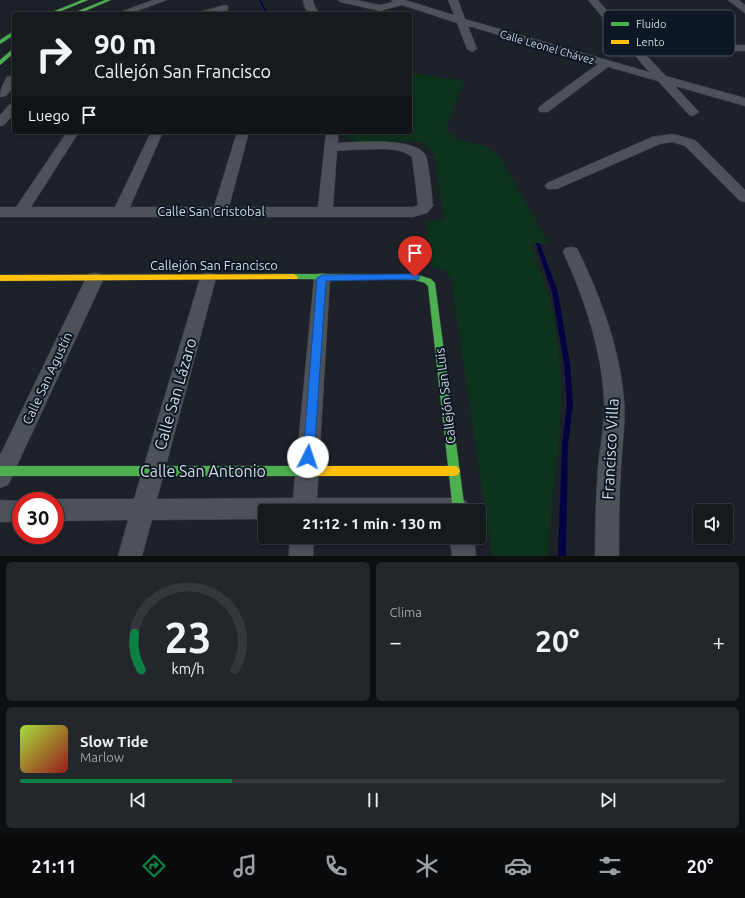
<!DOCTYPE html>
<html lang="es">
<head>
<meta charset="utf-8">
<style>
  body { margin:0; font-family:Ubuntu,sans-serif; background:#22272b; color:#f1f3f6; height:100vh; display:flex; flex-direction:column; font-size:15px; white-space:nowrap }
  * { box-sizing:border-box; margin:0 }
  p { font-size:13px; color:#9da1a4 }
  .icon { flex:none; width:22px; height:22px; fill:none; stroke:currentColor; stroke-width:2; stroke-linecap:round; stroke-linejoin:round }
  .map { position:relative; height:556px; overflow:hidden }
  .drawer { display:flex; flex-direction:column; gap:6px; padding:6px; background:#0c0e10; flex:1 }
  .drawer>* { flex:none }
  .hud { position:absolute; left:12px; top:12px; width:400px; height:122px; border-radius:4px; box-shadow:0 2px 6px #0003,0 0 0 1px #34383c; background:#151a1e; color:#f1f3f6; overflow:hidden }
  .fabs { position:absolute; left:693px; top:504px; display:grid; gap:8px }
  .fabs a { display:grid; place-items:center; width:40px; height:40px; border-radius:4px; background:#151a1e; box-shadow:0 2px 6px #0003,0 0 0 1px #34383c; font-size:20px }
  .speed { position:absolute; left:12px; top:492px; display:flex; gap:8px; font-size:20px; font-weight:700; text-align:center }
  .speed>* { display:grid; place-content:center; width:52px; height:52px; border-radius:50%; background:#151a1e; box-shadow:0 2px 6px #0003,0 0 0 1px #34383c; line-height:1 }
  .speed .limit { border:6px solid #d22; background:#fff; color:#111 }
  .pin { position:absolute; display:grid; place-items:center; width:34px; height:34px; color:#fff; margin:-41px -17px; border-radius:50% 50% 50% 0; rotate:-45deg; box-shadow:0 0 4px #0007 }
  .pin .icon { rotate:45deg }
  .me { position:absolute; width:44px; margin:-22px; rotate:4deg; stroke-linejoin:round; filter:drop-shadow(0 0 3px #0008) }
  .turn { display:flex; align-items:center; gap:14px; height:84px; padding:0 16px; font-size:18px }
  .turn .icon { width:52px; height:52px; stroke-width:2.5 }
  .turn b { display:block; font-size:28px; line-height:34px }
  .then { display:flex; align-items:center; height:38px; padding:0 16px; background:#0003; gap:8px; font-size:15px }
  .big { font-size:30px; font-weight:700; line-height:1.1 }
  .drawer .card { flex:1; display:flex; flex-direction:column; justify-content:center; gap:6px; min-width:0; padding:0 14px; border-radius:6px; background:#22272b }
  .drawer .dial { align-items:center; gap:0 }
  .dial svg { height:104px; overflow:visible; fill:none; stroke:#34383c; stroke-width:7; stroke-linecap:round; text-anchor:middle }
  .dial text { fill:#f1f3f6; stroke:none }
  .song { display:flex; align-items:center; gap:12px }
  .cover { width:48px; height:48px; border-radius:6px; background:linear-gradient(135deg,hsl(80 70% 55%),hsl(0 70% 35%)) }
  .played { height:4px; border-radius:2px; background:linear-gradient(90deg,#0b8043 30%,#34383c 30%) }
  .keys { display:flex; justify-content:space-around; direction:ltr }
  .heat { display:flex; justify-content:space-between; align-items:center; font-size:22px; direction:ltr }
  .drawer .tiles { flex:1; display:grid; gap:6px; grid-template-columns:1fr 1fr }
  .card:last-child { grid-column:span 2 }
  .trip { position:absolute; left:258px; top:504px; width:228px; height:40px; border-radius:4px; background:#151a1e; box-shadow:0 2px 6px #0003,0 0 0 1px #34383c; font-weight:700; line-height:40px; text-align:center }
  .menu { display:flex; height:64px; justify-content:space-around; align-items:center; background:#080a0c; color:#9da1a4 }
  .menu .icon { width:28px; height:28px }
  .menu .active { color:#0b8043 }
  .menu b { font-size:18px; color:#f1f3f6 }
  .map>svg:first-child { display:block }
  .green { fill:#0d331d }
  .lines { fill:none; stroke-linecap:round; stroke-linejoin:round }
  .stream { fill:#030344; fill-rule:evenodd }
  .street-casing { stroke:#383d43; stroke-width:1 }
  .fast-casing { stroke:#383d43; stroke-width:1 }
  .slow-casing { stroke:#383d43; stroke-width:1 }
  .street { fill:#4c5257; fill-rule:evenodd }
  .fast { fill:#4caf50; fill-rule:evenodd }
  .slow { fill:#ffc107; fill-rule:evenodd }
  .route { fill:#1a73e8; stroke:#114b97 }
  .labels { text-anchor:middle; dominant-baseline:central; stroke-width:4; stroke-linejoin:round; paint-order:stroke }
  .far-street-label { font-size:11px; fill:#d2dae2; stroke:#0d1824 }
  .street-label { font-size:13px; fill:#d2dae2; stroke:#0d1824 }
  .near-street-label { font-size:16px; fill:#d2dae2; stroke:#0d1824 }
  .key { fill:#0d1824; stroke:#48525d; stroke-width:1 }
  .key-label { font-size:11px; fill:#d2dae2 }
</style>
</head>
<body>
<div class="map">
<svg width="745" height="556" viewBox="0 0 745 556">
  <rect width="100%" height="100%" fill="#1c2228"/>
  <!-- green -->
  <path class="green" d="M410 73 464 81 446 129 454 138 485 146 500 157 549 244H531C536 261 543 277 548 293 554 312 557 336 559 356 567 423 550 490 548 556H492L451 279 444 269 432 268 426 221 444 220 434 153 427 146 418 141H355L348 139 346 137 344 132H410Z"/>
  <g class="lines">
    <!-- stream -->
    <path class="stream" d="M259 0H261L268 14H266Z
      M536 243H540V244L558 292 570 364 573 404 568 445 566 556H558L562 445 567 404 564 364 552 292 536 244Z"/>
    <!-- street casing -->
    <g class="street-casing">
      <path id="street" d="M153 0H167L129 14H115Z
        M303 0H313L315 7 320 14H310L305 8Z
        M338 0H356L380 5 393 2 391 0H405L454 15 448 0H458L465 19 649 72 588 0H598L636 45H745V51H642L666 76 745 98V106L675 86 699 112 693 116 689 115 658 81 608 67 548 112H540L538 109 540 106 598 64 468 26 477 49 472 52 467 49 457 23 402 5 380 11 340 2Z
        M728 0H739L745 5V13Z
        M225 5 228 6V10L214 14H198L200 12Z
        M11 76H14V87L6 96 0 97C0 90 3 83 7 77Z
        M14 103V114L4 125 0 126V115L10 104Z
        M67 132H79L31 207H115L151 132H163L130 207H214L237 132H249L229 207H318L326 132H338V143C357 142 412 137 425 154 429 161 432 196 433 206L427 213 413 217H0V207H16ZM351 150C369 150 398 145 412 157L418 205 413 207H333L337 151Z
        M673 134 695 140 745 190V202L740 201 685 146 672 142 660 144 557 189H547L545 186 547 183 652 137Z
        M571 247 577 248 579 252C601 298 620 349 624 400 626 423 622 445 621 467 619 497 619 526 619 556H595C595 526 596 497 598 468 600 446 605 423 604 401 602 350 584 298 563 252L565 248Z
        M95 273 101 274 104 278 8 485 0 488V455L86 278 89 274Z
        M208 273 214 274 216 278 157 499 293 498 314 278 316 274 322 273 328 274 330 278 317 498H458L466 501 470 508 468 511H265V519L152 520 142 556H118L128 520 55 521V501H51L55 499H134L200 278 202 274Z
        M0 500 23 501H21V522H0Z
        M290 537H314L313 556H289Z
        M450 537H474L476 556H452Z"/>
    </g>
    <!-- fast casing -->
    <g class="fast-casing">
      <path id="fast" d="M82 0H88L54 14H47Z
        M105 0H111L78 14H71Z
        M14 31V35L0 44V40Z
        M14 48V53L0 65V60Z
        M294 274H415L431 279 435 283 465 511H453L428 286 425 283 415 280 291 279 290 277Z
        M0 466H316L320 467 322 471 320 475 316 476H0Z"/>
    </g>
    <!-- slow casing -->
    <g class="slow-casing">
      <path id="slow" d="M294 274 298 277 297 279 0 281V275Z
        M316 466H454L458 467 460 471 458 475 454 476H316L312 475 310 471 312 467Z"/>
    </g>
    <!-- street -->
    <use href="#street" class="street"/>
    <!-- fast -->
    <use href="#fast" class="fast"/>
    <!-- slow -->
    <use href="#slow" class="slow"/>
  </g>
  <!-- route -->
  <path class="route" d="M415 274 419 275V279L326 281 314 457 313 460 308 462 304 460 303 457 317 278 322 275Z"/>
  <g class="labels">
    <!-- far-street labels -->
    <g class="far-street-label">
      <text transform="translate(547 47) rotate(16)">Calle Leonel Chávez</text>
    </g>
    <!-- street labels -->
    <g class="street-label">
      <text x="211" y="211">Calle San Cristobal</text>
      <text x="214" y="265">Callejón San Francisco</text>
      <text transform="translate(47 378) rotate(-65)">Calle San Agustín</text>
      <text transform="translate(445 396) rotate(-97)">Callejón San Luis</text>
    </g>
    <!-- near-street labels -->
    <g class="near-street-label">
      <text transform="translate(175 394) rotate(-74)">Calle San Lázaro</text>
      <text transform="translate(610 449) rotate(-87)">Francisco Villa</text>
      <text x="203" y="471">Calle San Antonio</text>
    </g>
  </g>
  <!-- legend -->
  <rect x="603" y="10" width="132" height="46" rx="6" class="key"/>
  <rect x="611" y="22" width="18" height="4" fill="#4caf50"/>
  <rect x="611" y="40" width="18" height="4" fill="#ffc107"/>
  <g class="key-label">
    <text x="636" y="28">Fluido</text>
    <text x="636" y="46">Lento</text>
  </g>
</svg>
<div class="fabs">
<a><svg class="icon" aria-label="sound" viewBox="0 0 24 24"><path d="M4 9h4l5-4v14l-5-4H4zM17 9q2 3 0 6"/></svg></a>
</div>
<div class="speed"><div class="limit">30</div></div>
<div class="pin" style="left:415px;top:277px;background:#d93025"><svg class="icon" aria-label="arrive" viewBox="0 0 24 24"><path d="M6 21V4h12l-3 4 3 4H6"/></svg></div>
<svg class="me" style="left:308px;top:457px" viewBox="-20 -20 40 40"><circle r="19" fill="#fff"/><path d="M0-13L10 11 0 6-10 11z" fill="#1a73e8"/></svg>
<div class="trip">21:12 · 1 min · 130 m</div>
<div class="hud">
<div class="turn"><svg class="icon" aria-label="right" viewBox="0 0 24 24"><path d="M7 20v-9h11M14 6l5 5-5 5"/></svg><div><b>90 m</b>Callejón San Francisco</div></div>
<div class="then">Luego<svg class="icon" aria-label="arrive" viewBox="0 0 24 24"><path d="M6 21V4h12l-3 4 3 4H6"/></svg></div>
</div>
</div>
<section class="drawer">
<div class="tiles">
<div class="card dial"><svg viewBox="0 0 100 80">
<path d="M14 69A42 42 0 1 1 86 69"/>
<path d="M14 69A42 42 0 0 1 9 41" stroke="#0b8043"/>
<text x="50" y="56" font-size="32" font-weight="700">23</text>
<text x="50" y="72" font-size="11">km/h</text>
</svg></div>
<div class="card"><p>Clima</p>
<div class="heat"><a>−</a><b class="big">20°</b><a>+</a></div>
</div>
<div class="card">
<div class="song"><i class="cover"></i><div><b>Slow Tide</b><p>Marlow</p></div></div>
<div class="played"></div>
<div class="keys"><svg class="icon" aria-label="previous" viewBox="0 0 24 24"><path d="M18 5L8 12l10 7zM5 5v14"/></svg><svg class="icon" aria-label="pause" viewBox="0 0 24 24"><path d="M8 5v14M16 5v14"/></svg><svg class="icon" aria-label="next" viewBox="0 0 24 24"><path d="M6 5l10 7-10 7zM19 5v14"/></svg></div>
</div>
</div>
</section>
<nav class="menu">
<b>21:11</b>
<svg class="icon active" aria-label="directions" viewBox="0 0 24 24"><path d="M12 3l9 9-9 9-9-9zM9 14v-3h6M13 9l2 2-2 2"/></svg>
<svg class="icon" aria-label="music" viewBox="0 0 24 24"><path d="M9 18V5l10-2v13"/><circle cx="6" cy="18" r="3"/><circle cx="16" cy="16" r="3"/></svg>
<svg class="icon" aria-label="phone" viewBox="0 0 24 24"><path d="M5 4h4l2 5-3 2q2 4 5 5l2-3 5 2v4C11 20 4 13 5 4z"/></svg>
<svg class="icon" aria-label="climate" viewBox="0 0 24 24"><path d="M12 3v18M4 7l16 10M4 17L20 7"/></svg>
<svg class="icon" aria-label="car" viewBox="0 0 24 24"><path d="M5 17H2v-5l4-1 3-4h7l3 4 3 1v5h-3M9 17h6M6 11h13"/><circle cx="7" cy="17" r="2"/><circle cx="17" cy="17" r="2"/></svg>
<svg class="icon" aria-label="filters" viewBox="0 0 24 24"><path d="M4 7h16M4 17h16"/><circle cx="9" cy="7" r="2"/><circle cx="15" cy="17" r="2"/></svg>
<b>20°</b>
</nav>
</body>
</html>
